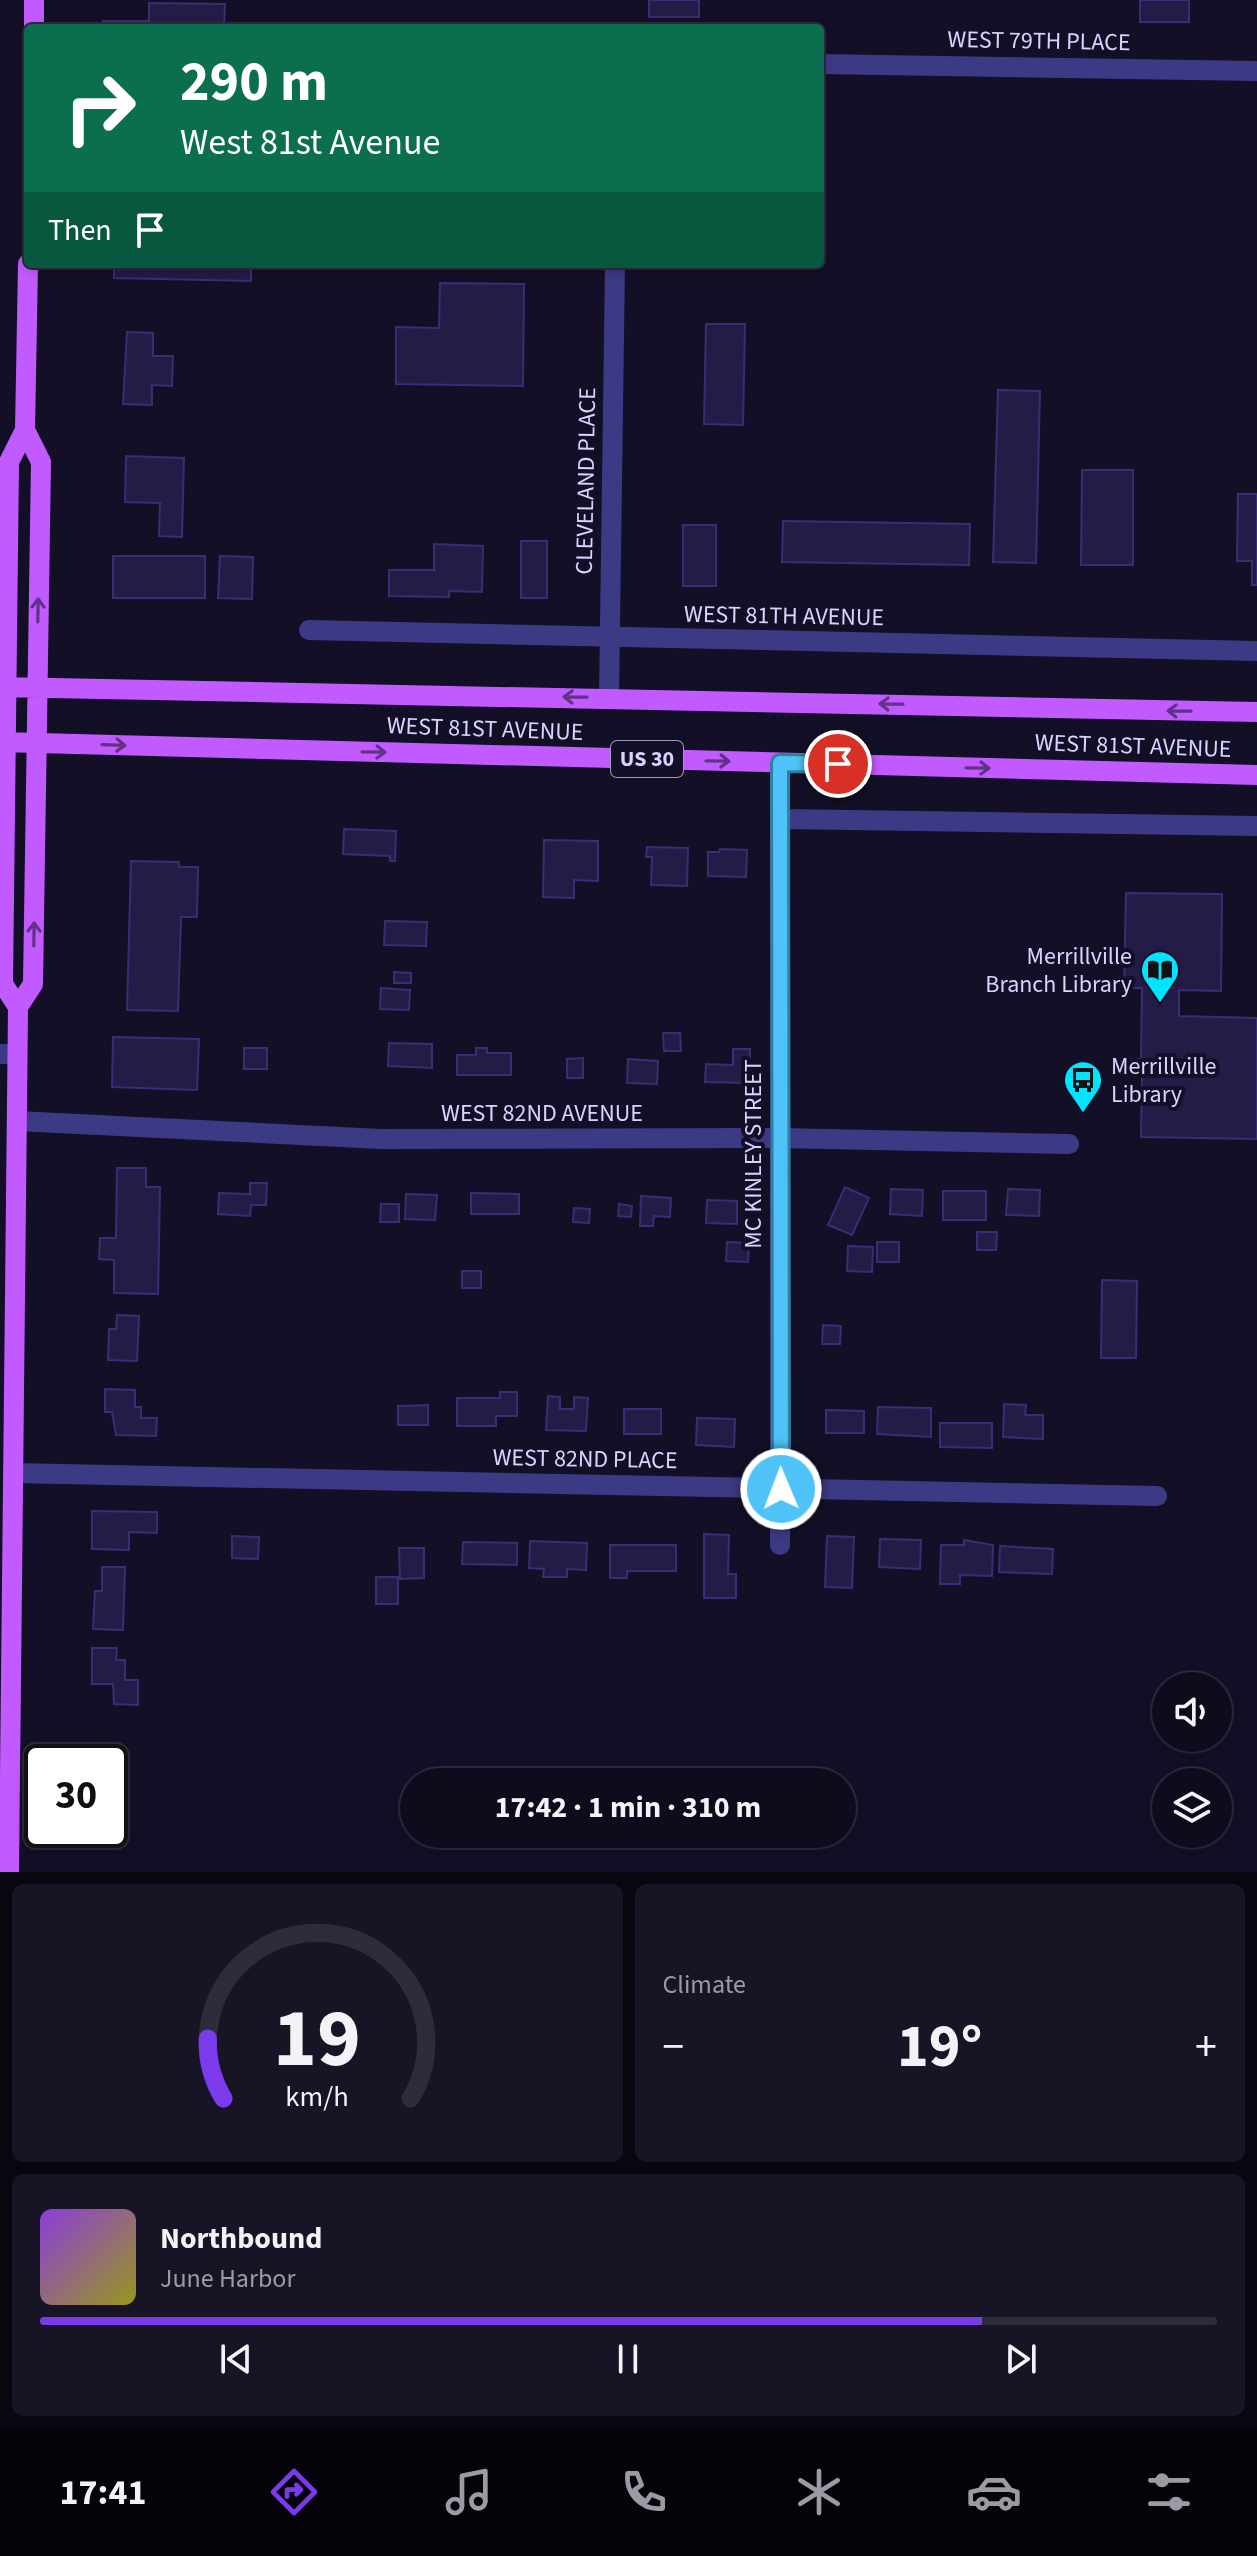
<!DOCTYPE html>
<html lang="en">
<head>
<meta charset="utf-8">
<style>
  body { margin:0; font-family:"Source Sans 3",sans-serif; background:#171425; color:#f1f3f6; height:100vh; display:flex; flex-direction:column; font-size:30px; white-space:nowrap }
  * { box-sizing:border-box; margin:0 }
  p { font-size:26px; color:#9b9ba3 }
  .icon { flex:none; width:44px; height:44px; fill:none; stroke:currentColor; stroke-width:2; stroke-linecap:round; stroke-linejoin:round }
  .map { position:relative; height:1872px; overflow:hidden }
  .side { display:flex; flex-direction:column; gap:12px; padding:12px; background:#08060f; flex:1 }
  .side>* { flex:none }
  .hud { position:absolute; left:24px; top:24px; width:800px; height:244px; border-radius:8px; box-shadow:0 4px 12px #0003,0 0 0 2px #2e2b3b; background:#0b6e4f; color:#fff; overflow:hidden }
  .tools { position:absolute; left:1152px; top:1672px; display:grid; gap:16px }
  .tools a { display:grid; place-items:center; width:80px; height:80px; border-radius:50%; background:#0e0b1c; box-shadow:0 4px 12px #0003,0 0 0 2px #2e2b3b; font-size:40px }
  .speed { position:absolute; left:24px; top:1744px; display:flex; gap:16px; font-size:40px; font-weight:700; text-align:center }
  .speed>* { display:grid; place-content:center; width:104px; height:104px; border-radius:50%; background:#0e0b1c; box-shadow:0 4px 12px #0003,0 0 0 2px #2e2b3b; line-height:1 }
  .speed .limit { border:4px solid #111; border-radius:12px; background:#fff; color:#111 }
  .pin { position:absolute; display:grid; place-items:center; width:68px; height:68px; color:#fff; margin:-34px; border:4px solid #fff; border-radius:50%; box-shadow:0 2px 8px #0007 }
  .me { position:absolute; width:88px; margin:-44px; rotate:359deg; stroke-linejoin:round; filter:drop-shadow(0 0 6px #0008) }
  .turn { display:flex; align-items:center; gap:28px; height:168px; padding:0 24px; font-size:36px }
  .turn .icon { width:104px; height:104px; stroke-width:2.5 }
  .turn b { display:block; font-size:56px; line-height:68px }
  .then { display:flex; align-items:center; height:76px; padding:0 24px; background:#0003; gap:16px; font-size:30px }
  .big { font-size:60px; font-weight:700; line-height:1.1 }
  .side .card { flex:1; display:flex; flex-direction:column; justify-content:center; gap:12px; min-width:0; padding:0 28px; border-radius:12px; background:#171425 }
  .side .dial { align-items:center; gap:0 }
  .dial svg { height:208px; overflow:visible; fill:none; stroke:#2e2b3b; stroke-width:7; stroke-linecap:round; text-anchor:middle }
  .dial text { fill:#f1f3f6; stroke:none }
  .song { display:flex; align-items:center; gap:24px }
  .cover { width:96px; height:96px; border-radius:12px; background:linear-gradient(135deg,hsl(270 70% 55%),hsl(60 70% 35%)) }
  .played { height:8px; border-radius:4px; background:linear-gradient(90deg,#7c3aed 80%,#2e2b3b 80%) }
  .keys { display:flex; justify-content:space-around; direction:ltr }
  .heat { display:flex; justify-content:space-between; align-items:center; font-size:44px; direction:ltr }
  .side .tiles { flex:1; display:grid; gap:12px; grid-template-columns:1fr 1fr }
  .card:last-child { grid-column:span 2 }
  .trip { position:absolute; left:400px; top:1768px; width:456px; height:80px; border-radius:40px; background:#0e0b1c; box-shadow:0 4px 12px #0003,0 0 0 2px #2e2b3b; font-weight:700; line-height:80px; text-align:center }
  .tabs { display:flex; height:128px; justify-content:space-around; align-items:center; background:#06040b; color:#9b9ba3 }
  .tabs .icon { width:56px; height:56px }
  .tabs .selected { color:#7c3aed }
  .tabs b { font-size:36px; color:#f1f3f6 }
  .map>svg:first-child { display:block }
  .building { fill:#241b47; stroke:#3b2d73; stroke-width:2 }
  .lines { fill:none; stroke-linecap:round; stroke-linejoin:round }
  .minor { stroke:#3d3a85; stroke-width:20 }
  .major { stroke:#c25bff; stroke-width:20 }
  .oneway { stroke:#623188 }
  .route-casing { stroke:#337fa1; stroke-width:20 }
  .route { stroke:#4fc3f7; stroke-width:14 }
  .labels { text-anchor:middle; dominant-baseline:central; stroke-width:8; stroke-linejoin:round; paint-order:stroke }
  .shield { fill:#130f26; stroke:#9e99be; stroke-width:2 }
  .shield-label { font-size:22px; font-weight:bold; fill:#d9d4ff }
  .street-label { font-size:24px; fill:#d9d4ff; stroke:#130f26 }
  .poi-label { font-size:24px; fill:#d9d4ff; stroke:#130f26; text-anchor:end }
</style>
</head>
<body>
<div class="map">
<svg width="1257" height="1872" viewBox="0 0 1257 1872">
  <rect width="100%" height="100%" fill="#130f26"/>
  <!-- building -->
  <path class="building" d="M649 0H699V17H649Z
    M1140 0H1189V22H1140Z
    M149 3 225 4 224 28H103V21H149Z
    M114 264H251V281L114 278Z
    M440 283 524 284 523 386 396 384V327L439 328Z
    M706 324H745L743 425 704 424Z
    M127 332 153 333V356H173L172 386 152 385V405L123 404Z
    M998 390 1040 391 1036 563 993 562Z
    M126 456 184 458 182 537 159 536 160 503 125 502Z
    M1082 470H1133V565H1081Z
    M1238 494H1257V585H1252V561H1237Z
    M783 521 970 524 969 565 782 562Z
    M683 525H716V586H683Z
    M521 541H547V598H521Z
    M434 544 483 546 482 592 449 591V597L389 596V570H434Z
    M113 556H205V598H113Z
    M220 556 253 557 252 599 218 598Z
    M344 829 396 831 395 861H390V856L343 854Z
    M544 840 598 841V881L574 880V898L543 897Z
    M647 847 688 848 687 886 651 885 652 857H646Z
    M720 849 747 850 746 877 708 876V852H719Z
    M131 861 179 862V867H198L197 917H181L178 1011 127 1010Z
    M1126 893 1222 894 1221 991 1179 990V1016L1257 1018V1139L1141 1137 1142 1076H1131V1059H1141L1142 988H1124Z
    M385 921 427 922 426 946 384 945Z
    M394 972 411 973V983H394Z
    M381 988 410 990 409 1010 380 1009Z
    M663 1033H680L681 1051H664Z
    M113 1037 199 1039 197 1090 112 1087Z
    M389 1043 432 1044V1068L388 1066Z
    M244 1048H267V1069H244Z
    M476 1048H487V1053H511V1075H457V1055H476Z
    M733 1049H750L749 1083 705 1082 706 1064 733 1065Z
    M583 1058V1078H567V1059Z
    M628 1059 658 1061 657 1084 627 1083Z
    M117 1168H146V1187H160L158 1294 114 1293V1260L99 1259 100 1238H116Z
    M250 1183H267L266 1205H251L250 1216 218 1214 219 1193 250 1194Z
    M845 1187 869 1198 852 1235 828 1225Z
    M891 1189 923 1190 922 1216 890 1214Z
    M1008 1189 1040 1190 1039 1216 1006 1215Z
    M943 1191H986V1220H943Z
    M471 1193 519 1194V1214H471Z
    M406 1194 437 1195 435 1220 405 1219Z
    M641 1196 671 1198 670 1217 654 1216 653 1226H640Z
    M707 1200 737 1201V1224L706 1223Z
    M381 1204H399V1222H380Z
    M619 1204 632 1206 631 1217 618 1216Z
    M574 1208 590 1209 589 1223 573 1222Z
    M977 1232H997L996 1250H977Z
    M727 1242 749 1243 748 1262 726 1261Z
    M877 1242H899V1262H877Z
    M848 1246 873 1247 872 1272 847 1271Z
    M462 1271H481V1288H462Z
    M1102 1280 1137 1281 1136 1358H1101Z
    M117 1315 139 1316 137 1361 108 1360 109 1329H116Z
    M823 1325 841 1326 840 1344H822Z
    M105 1389 135 1390V1407H141V1418H157L156 1436 116 1435 112 1412H105Z
    M500 1392H517V1416H496V1426H457V1398H500Z
    M548 1396 560 1397V1409H574V1397L588 1398 586 1431 546 1430Z
    M1004 1404 1026 1405 1025 1415H1043V1439L1003 1437Z
    M428 1405V1425H398V1406Z
    M878 1407 931 1408V1437L877 1434Z
    M624 1409H661V1434H624Z
    M826 1410 864 1411V1433H826Z
    M697 1418 735 1419 734 1447 696 1445Z
    M940 1423H992V1448L940 1447Z
    M92 1511 157 1512V1533L129 1532V1550L92 1549Z
    M704 1534 729 1535 728 1574H736V1598H704Z
    M232 1536 259 1537 258 1559 232 1558Z
    M827 1536 854 1537 852 1588 825 1587Z
    M880 1539 921 1540 920 1569 879 1567Z
    M964 1540 993 1545 992 1576 960 1575V1584H940L941 1545H964Z
    M530 1541 587 1543 586 1570 567 1569V1577H543L544 1569 529 1568Z
    M463 1542 517 1543V1565L462 1564Z
    M610 1545H676V1571H627V1578H610Z
    M1000 1546 1053 1549 1052 1574 999 1572Z
    M399 1548H424V1578L400 1579Z
    M102 1567H125L123 1630 93 1629 95 1591H102Z
    M376 1577H398V1604H376Z
    M92 1648H117L116 1660H125V1680H138V1705L114 1704 113 1684H92Z"/>
  <g class="lines">
    <!-- minor -->
    <path class="minor" d="M820 64 1257 71
      M309 630 1257 651
      M609 698 615 264
      M782 819 1257 826
      M0 1054H17
      M17 1121 381 1139 778 1138 1069 1144
      M13 1473 1157 1496
      M780 1545V763"/>
    <!-- major -->
    <path class="major" d="M34 28V0
      M0 687 1257 712
      M0 742 1257 775
      M18 1007 3 984 9 462 25 430 28 264
      M9 1872 18 1007 33 984 41 462 25 430"/>
  </g>
  <!-- one-way arrows -->
  <defs><path id="oneway-shaft" d="M-6 0H5M1.5-3L5.5 0L1.5 3" fill="none" stroke-width="1.6" stroke-linecap="round" stroke-linejoin="round" transform="scale(2)"/></defs>
  <g class="oneway">
    <use href="#oneway-shaft" transform="translate(38 610) rotate(-89)"/>
    <use href="#oneway-shaft" transform="translate(575 697) rotate(-179)"/>
    <use href="#oneway-shaft" transform="translate(891 704) rotate(-179)"/>
    <use href="#oneway-shaft" transform="translate(1179 711) rotate(-179)"/>
    <use href="#oneway-shaft" transform="translate(114 745) rotate(2)"/>
    <use href="#oneway-shaft" transform="translate(374 752) rotate(1)"/>
    <use href="#oneway-shaft" transform="translate(718 761) rotate(1)"/>
    <use href="#oneway-shaft" transform="translate(978 768) rotate(1)"/>
    <use href="#oneway-shaft" transform="translate(34 934) rotate(-89)"/>
  </g>
  <g class="lines">
    <!-- route casing -->
    <g class="route-casing">
      <path id="route" d="M781 1489 780 763 838 764"/>
    </g>
    <!-- route -->
    <use href="#route" class="route"/>
  </g>
  <!-- icons -->
  <defs>
    <g id="library-pin" transform="scale(2)"><path d="M0 17L-7.5 6A9.5 9.5 0 1 1 7.5 6Z" fill="#00e5ff" stroke="#130f26"/><path d="M-6-4Q-3-5.5-.7-3.5V5Q-3 3-6 4ZM6-4Q3-5.5 .7-3.5V5Q3 3 6 4Z" fill="#111"/></g>
    <g id="bus-pin" transform="scale(2)"><path d="M0 17L-7.5 6A9.5 9.5 0 1 1 7.5 6Z" fill="#00e5ff" stroke="#130f26"/><path d="M-5-6H5V4H4V6H2V4H-2V6H-4V4H-5ZM-3.5-4V0h7V-4ZM-3.5 1.2v1.5H-2V1.2ZM2 1.2v1.5H3.5V1.2Z" fill="#111"/></g>
  </defs>
  <g fill-rule="evenodd">
    <use href="#library-pin" x="1160" y="970"/>
    <use href="#bus-pin" x="1083" y="1080"/>
  </g>
  <g class="labels">
    <!-- shield labels -->
    <rect class="shield" x="611" y="741" width="72" height="36" rx="6"/>
    <g class="shield-label">
      <text x="647" y="759">US 30</text>
    </g>
    <!-- street labels -->
    <g class="street-label">
      <text transform="translate(1039 41) rotate(1)">WEST 79TH PLACE</text>
      <text transform="translate(586 481) rotate(-89)">CLEVELAND PLACE</text>
      <text transform="translate(784 616) rotate(1)">WEST 81TH AVENUE</text>
      <text transform="translate(485 729) rotate(2)">WEST 81ST AVENUE</text>
      <text transform="translate(1133 746) rotate(2)">WEST 81ST AVENUE</text>
      <text x="542" y="1113">WEST 82ND AVENUE</text>
      <text transform="translate(753 1154) rotate(-90)">MC KINLEY STREET</text>
      <text transform="translate(585 1459) rotate(1)">WEST 82ND PLACE</text>
    </g>
    <!-- poi labels -->
    <g class="poi-label">
      <text x="1132" y="956">Merrillville<tspan x="1132" dy="28">Branch Library</tspan></text>
      <text x="1111" y="1066" text-anchor="start">Merrillville<tspan x="1111" dy="28">Library</tspan></text>
    </g>
  </g>
</svg>
<div class="tools">
<a><svg class="icon" aria-label="sound" viewBox="0 0 24 24"><path d="M4 9h4l5-4v14l-5-4H4zM17 9q2 3 0 6"/></svg></a>
<a><svg class="icon" aria-label="layers" viewBox="0 0 24 24"><path d="M12 4l9 5-9 5-9-5zM3 14l9 5 9-5"/></svg></a>
</div>
<div class="speed"><div class="limit">30</div></div>
<div class="pin" style="left:838px;top:764px;background:#d93025"><svg class="icon" aria-label="arrive" viewBox="0 0 24 24"><path d="M6 21V4h12l-3 4 3 4H6"/></svg></div>
<svg class="me" style="left:781px;top:1489px" viewBox="-20 -20 40 40"><circle r="17" fill="#4fc3f7" stroke="#fff" stroke-width="3"/><path d="M0-11L8 9 0 5-8 9z" fill="#fff"/></svg>
<div class="trip">17:42 · 1 min · 310 m</div>
<div class="hud">
<div class="turn"><svg class="icon" aria-label="right" viewBox="0 0 24 24"><path d="M7 20v-9h11M14 6l5 5-5 5"/></svg><div><b>290 m</b>West 81st Avenue</div></div>
<div class="then">Then<svg class="icon" aria-label="arrive" viewBox="0 0 24 24"><path d="M6 21V4h12l-3 4 3 4H6"/></svg></div>
</div>
</div>
<section class="side">
<div class="tiles">
<div class="card dial"><svg viewBox="0 0 100 80">
<path d="M14 69A42 42 0 1 1 86 69"/>
<path d="M14 69A42 42 0 0 1 8 46" stroke="#7c3aed"/>
<text x="50" y="56" font-size="32" font-weight="700">19</text>
<text x="50" y="72" font-size="11">km/h</text>
</svg></div>
<div class="card"><p>Climate</p>
<div class="heat"><a>−</a><b class="big">19°</b><a>+</a></div>
</div>
<div class="card">
<div class="song"><i class="cover"></i><div><b>Northbound</b><p>June Harbor</p></div></div>
<div class="played"></div>
<div class="keys"><svg class="icon" aria-label="previous" viewBox="0 0 24 24"><path d="M18 5L8 12l10 7zM5 5v14"/></svg><svg class="icon" aria-label="pause" viewBox="0 0 24 24"><path d="M8 5v14M16 5v14"/></svg><svg class="icon" aria-label="next" viewBox="0 0 24 24"><path d="M6 5l10 7-10 7zM19 5v14"/></svg></div>
</div>
</div>
</section>
<nav class="tabs">
<b>17:41</b>
<svg class="icon selected" aria-label="directions" viewBox="0 0 24 24"><path d="M12 3l9 9-9 9-9-9zM9 14v-3h6M13 9l2 2-2 2"/></svg>
<svg class="icon" aria-label="music" viewBox="0 0 24 24"><path d="M9 18V5l10-2v13"/><circle cx="6" cy="18" r="3"/><circle cx="16" cy="16" r="3"/></svg>
<svg class="icon" aria-label="phone" viewBox="0 0 24 24"><path d="M5 4h4l2 5-3 2q2 4 5 5l2-3 5 2v4C11 20 4 13 5 4z"/></svg>
<svg class="icon" aria-label="climate" viewBox="0 0 24 24"><path d="M12 3v18M4 7l16 10M4 17L20 7"/></svg>
<svg class="icon" aria-label="car" viewBox="0 0 24 24"><path d="M5 17H2v-5l4-1 3-4h7l3 4 3 1v5h-3M9 17h6M6 11h13"/><circle cx="7" cy="17" r="2"/><circle cx="17" cy="17" r="2"/></svg>
<svg class="icon" aria-label="filters" viewBox="0 0 24 24"><path d="M4 7h16M4 17h16"/><circle cx="9" cy="7" r="2"/><circle cx="15" cy="17" r="2"/></svg>
</nav>
</body>
</html>
